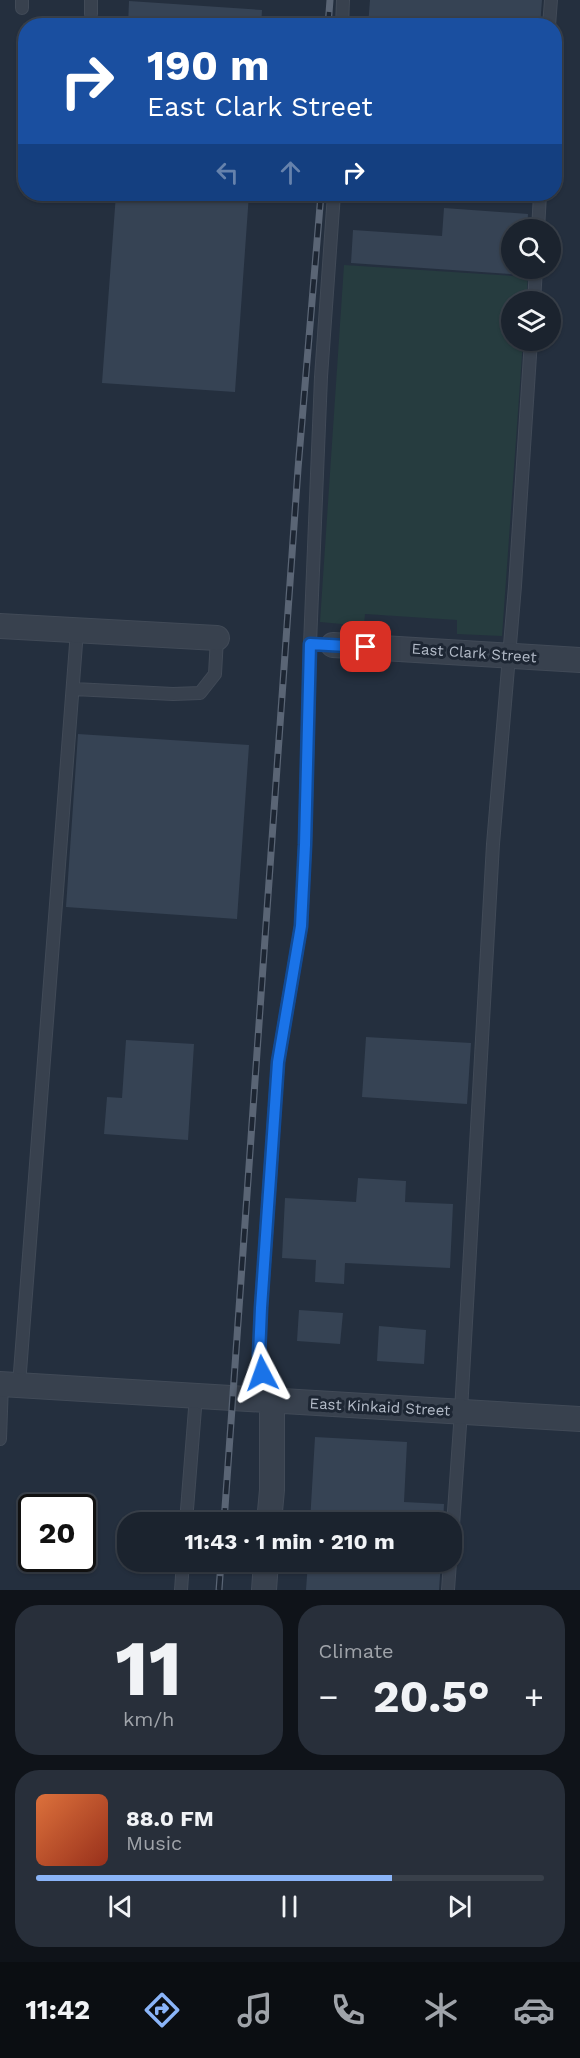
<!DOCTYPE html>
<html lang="en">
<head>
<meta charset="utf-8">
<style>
  body { margin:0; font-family:"Work Sans",sans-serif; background:#282f3a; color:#f1f3f6; height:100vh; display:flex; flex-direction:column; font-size:22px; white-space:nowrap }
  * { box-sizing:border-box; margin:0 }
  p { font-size:20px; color:#a0a4aa }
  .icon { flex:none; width:33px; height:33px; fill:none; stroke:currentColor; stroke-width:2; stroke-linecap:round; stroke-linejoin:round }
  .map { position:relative; height:1590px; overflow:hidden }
  .details { display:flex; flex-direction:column; gap:15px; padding:15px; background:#0f1319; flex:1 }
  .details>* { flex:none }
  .banner { position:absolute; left:18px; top:18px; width:544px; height:183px; border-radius:24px; box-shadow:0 2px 4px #0004,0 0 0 2px #39404a; background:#1a4fa0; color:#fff; overflow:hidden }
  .buttons { position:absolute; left:501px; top:219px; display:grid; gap:12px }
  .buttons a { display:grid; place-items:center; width:60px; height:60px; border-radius:50%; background:#1b232e; box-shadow:0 2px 4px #0004,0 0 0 2px #39404a; font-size:30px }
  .speed { position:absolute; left:18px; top:1494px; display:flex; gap:12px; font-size:30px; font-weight:700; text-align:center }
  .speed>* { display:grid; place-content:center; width:78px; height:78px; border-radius:50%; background:#1b232e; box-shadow:0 2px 4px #0004,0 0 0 2px #39404a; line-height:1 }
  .speed .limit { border:3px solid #111; border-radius:9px; background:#fff; color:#111 }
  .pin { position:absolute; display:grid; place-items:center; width:51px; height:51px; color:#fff; margin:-26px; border-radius:12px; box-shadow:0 3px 9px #0006 }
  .me { position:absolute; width:66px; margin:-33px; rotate:356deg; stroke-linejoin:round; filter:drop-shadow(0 0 4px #0008) }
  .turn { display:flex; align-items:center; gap:21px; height:126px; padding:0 30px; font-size:27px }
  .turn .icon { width:78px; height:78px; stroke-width:2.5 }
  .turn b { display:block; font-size:42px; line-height:51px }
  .lanes { display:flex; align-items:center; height:57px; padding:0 30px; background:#0003; justify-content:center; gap:30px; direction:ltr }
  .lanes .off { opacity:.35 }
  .big { font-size:45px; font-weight:700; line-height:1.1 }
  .details .card { flex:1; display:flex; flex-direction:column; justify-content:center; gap:9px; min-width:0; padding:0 21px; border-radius:24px; background:#282f3a }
  .details .dial { align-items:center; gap:0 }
  .dial b { font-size:78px; line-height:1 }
  .song { display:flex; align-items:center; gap:18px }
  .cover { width:72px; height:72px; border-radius:9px; background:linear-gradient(135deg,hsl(20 70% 55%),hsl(10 70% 35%)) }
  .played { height:6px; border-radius:3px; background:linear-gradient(90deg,#8ab4f8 70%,#39404a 70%) }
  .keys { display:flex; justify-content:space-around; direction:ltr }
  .heat { display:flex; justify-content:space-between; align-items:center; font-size:33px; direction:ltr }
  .details .tiles { flex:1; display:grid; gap:15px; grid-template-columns:1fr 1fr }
  .card:last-child { grid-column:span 2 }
  .trip { position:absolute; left:117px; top:1512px; width:345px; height:60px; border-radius:24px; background:#1b232e; box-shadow:0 2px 4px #0004,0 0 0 2px #39404a; font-weight:700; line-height:60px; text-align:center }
  .tabs { display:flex; height:96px; justify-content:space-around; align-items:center; background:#0b0e12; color:#a0a4aa }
  .tabs .icon { width:42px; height:42px }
  .tabs .selected { color:#8ab4f8 }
  .tabs b { font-size:27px; color:#f1f3f6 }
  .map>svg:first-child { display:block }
  .green { fill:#263c3f }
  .building { fill:#364354 }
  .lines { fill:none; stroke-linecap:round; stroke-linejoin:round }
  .lane-casing { stroke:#414a57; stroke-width:14 }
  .street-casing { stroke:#414a57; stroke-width:26 }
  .lane { stroke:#38414e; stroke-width:12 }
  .street { stroke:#38414e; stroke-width:24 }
  .rail-casing { stroke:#5a6575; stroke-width:7 }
  .rail { stroke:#1d2633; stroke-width:4.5; stroke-dasharray:14; stroke-linecap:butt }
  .route-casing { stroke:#114b97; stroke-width:15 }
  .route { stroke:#1a73e8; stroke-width:10 }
  .labels { text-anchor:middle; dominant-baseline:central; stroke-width:6; stroke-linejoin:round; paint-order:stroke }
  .street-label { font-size:15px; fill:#b4bcc9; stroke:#1d2633 }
</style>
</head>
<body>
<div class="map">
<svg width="580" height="1590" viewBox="0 0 580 1590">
  <rect width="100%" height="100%" fill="#242f3e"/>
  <!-- green -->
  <path class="green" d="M344 265 528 277 526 301 512 302V340L523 341 502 636 457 634V620L365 614 364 626 320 622Z"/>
  <!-- building -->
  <path class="building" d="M370 0H542L540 26H368Z
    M129 1 262 10 261 26H128Z
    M116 194H249L235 392 102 383Z
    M444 208 528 214 527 230H512V268H524V275L351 263 353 230 442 236Z
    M78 734 249 745 237 919 66 907Z
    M366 1037 471 1043 467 1104 362 1097Z
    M126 1040 194 1044 188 1140 104 1134 107 1097 122 1098Z
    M358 1178 406 1181 405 1202 453 1204 450 1268 345 1263 344 1284 315 1282 316 1260 282 1258 285 1198 356 1202Z
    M299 1310 343 1313 340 1344 297 1341Z
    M379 1326 426 1330 424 1364 377 1361Z
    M315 1437 407 1442 404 1502 444 1504 443 1522H310Z
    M308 1562H441L439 1590H306Z"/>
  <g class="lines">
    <!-- lane casing -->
    <g class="lane-casing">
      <path id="lane" d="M22 8V0
        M91 14V0
        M342 26 343 0
        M549 26 551 0
        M538 230 540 194
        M534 302 536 268
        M333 645 310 644 321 377 334 194
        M74 689 173 694 200 693 215 674 217 638
        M19 1385 77 631
        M272 1401 262 1373 259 1355 261 1308 278 1062 301 926 305 845 310 644
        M0 1439 2 1384
        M186 1522 196 1396
        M452 1540 461 1411 493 844 515 586 531 340
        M181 1590 183 1562
        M448 1590 450 1562"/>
    </g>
    <!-- street casing -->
    <g class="street-casing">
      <path id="street" d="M0 626 217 638
        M333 645 580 660
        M0 1384 580 1419
        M269 1522 272 1490V1401
        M264 1590 266 1562"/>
    </g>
    <!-- lane -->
    <use href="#lane" class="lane"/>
    <!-- street -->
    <use href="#street" class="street"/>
    <!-- rail casing -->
    <g class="rail-casing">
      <path id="rail" d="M328 26 330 0
        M224 1522 298 469 321 194
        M219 1590 221 1562"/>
    </g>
    <!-- rail -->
    <use href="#rail" class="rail"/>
  </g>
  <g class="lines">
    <!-- route casing -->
    <g class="route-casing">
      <path id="route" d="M262 1373 259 1355 261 1308 278 1062 301 926 305 845 310 644 366 647"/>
    </g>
    <!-- route -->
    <use href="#route" class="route"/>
  </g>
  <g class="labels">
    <!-- street labels -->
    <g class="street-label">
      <text transform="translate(474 653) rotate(4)">East Clark Street</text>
      <text transform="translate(380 1407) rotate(3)">East Kinkaid Street</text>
    </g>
  </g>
</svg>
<div class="buttons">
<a><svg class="icon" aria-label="search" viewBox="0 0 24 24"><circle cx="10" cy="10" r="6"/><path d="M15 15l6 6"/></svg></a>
<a><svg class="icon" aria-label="layers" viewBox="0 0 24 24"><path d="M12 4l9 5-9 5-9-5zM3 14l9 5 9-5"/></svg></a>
</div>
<div class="speed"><div class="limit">20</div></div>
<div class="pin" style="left:366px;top:647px;background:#d93025"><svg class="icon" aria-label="arrive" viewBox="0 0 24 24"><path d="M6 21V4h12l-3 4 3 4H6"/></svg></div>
<svg class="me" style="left:262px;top:1373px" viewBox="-20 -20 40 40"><path d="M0-17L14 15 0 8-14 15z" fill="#1a73e8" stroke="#fff" stroke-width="4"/></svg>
<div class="trip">11:43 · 1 min · 210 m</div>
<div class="banner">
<div class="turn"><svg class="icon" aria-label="right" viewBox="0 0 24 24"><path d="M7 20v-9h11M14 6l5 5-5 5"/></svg><div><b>190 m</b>East Clark Street</div></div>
<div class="lanes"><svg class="icon off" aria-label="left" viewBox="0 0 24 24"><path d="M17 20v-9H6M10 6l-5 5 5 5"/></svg><svg class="icon off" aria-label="ahead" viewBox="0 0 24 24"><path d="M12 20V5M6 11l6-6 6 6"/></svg><svg class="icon" aria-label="right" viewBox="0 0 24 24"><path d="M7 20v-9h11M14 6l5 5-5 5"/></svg></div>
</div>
</div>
<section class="details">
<div class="tiles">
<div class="card dial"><b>11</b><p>km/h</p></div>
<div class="card"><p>Climate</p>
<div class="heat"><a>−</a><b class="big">20.5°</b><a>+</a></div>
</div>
<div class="card">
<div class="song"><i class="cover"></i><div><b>88.0 FM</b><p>Music</p></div></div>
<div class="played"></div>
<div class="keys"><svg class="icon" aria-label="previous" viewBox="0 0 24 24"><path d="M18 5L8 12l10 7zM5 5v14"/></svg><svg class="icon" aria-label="pause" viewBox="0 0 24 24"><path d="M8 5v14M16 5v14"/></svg><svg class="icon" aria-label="next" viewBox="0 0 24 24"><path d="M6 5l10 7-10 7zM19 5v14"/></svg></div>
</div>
</div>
</section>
<nav class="tabs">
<b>11:42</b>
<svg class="icon selected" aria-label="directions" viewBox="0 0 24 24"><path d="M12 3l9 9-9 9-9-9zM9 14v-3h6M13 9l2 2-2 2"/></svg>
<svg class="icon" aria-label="music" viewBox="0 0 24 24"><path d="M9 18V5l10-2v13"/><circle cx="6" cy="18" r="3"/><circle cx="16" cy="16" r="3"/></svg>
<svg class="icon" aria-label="phone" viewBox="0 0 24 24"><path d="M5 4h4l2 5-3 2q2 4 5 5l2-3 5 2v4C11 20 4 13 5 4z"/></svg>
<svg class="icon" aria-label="climate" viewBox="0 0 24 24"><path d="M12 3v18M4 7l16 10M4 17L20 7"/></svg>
<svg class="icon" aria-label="car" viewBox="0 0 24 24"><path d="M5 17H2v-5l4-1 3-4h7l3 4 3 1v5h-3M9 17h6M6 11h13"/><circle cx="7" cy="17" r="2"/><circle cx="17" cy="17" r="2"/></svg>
</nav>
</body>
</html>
